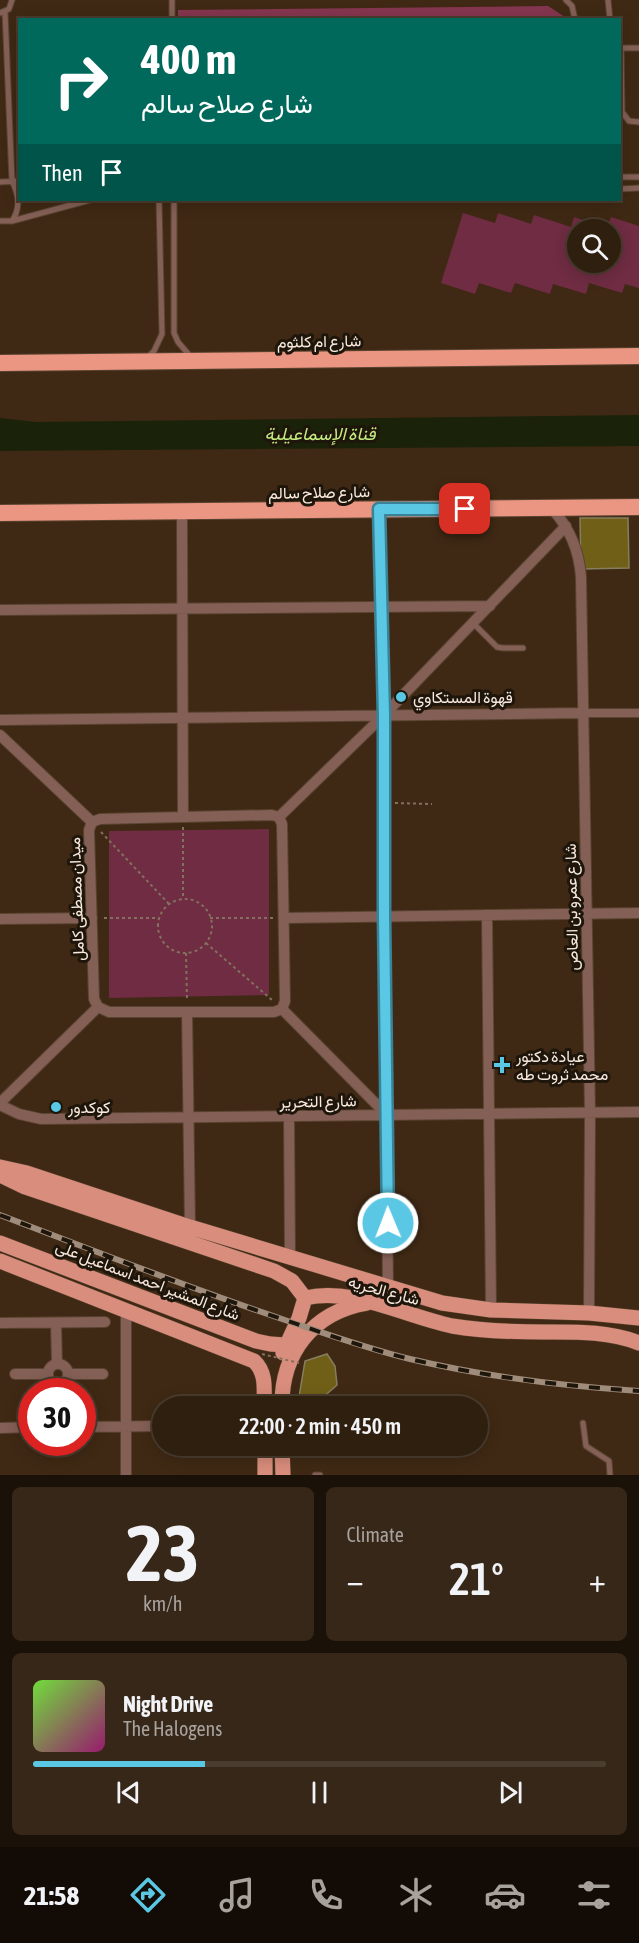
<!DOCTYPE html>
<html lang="en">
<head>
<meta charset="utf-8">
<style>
  body { margin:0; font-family:"Asap Condensed",Vazirmatn,sans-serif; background:#372718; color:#f1f3f6; height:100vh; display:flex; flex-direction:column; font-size:22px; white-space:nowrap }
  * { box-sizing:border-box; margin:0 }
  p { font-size:20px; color:#a7a29e }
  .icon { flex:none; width:33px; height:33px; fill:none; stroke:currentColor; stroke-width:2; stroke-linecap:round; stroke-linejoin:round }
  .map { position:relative; height:1475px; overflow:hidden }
  .side { display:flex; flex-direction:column; gap:12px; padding:12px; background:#1a1108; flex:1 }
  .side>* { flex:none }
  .banner { position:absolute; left:18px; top:18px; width:603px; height:183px; border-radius:0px; box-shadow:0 3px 15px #0003,0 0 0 2px #4a3d2f; background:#00695c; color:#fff; overflow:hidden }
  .controls { position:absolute; left:567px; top:219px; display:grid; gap:12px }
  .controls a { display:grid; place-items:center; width:54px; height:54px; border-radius:50%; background:#2f1f0f; box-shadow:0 3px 15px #0003,0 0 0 2px #4a3d2f; font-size:30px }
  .speed { position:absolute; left:18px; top:1378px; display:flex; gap:12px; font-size:30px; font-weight:700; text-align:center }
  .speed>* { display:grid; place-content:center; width:78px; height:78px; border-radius:50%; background:#2f1f0f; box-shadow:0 3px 15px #0003,0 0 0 2px #4a3d2f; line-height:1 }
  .speed .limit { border:9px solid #d22; background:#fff; color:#111 }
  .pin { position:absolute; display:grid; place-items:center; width:51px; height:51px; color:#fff; margin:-26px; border-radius:12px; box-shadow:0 3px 9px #0006 }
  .me { position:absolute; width:66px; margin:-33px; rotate:359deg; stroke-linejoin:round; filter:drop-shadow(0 0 4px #0008) }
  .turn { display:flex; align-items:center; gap:21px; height:126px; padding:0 24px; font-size:27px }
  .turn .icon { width:78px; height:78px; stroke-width:2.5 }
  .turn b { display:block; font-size:42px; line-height:51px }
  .then { display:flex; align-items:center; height:57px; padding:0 24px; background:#0003; gap:12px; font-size:22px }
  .big { font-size:45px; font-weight:600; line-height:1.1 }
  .side .card { flex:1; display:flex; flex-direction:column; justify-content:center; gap:9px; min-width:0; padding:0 21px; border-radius:9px; background:#372718 }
  .side .dial { align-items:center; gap:0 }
  .dial b { font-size:78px; line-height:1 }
  .song { display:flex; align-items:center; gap:18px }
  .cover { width:72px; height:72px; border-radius:9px; background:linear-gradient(135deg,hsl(100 70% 55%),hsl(320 70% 35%)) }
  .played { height:6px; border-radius:3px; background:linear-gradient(90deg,#5ac8e5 30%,#4a3d2f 30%) }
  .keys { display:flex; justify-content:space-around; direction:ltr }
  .heat { display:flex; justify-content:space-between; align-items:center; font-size:33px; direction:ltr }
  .side .tiles { flex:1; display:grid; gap:12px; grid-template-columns:1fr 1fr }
  .card:last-child { grid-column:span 2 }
  .trip { position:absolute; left:152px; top:1396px; width:336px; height:60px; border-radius:30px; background:#2f1f0f; box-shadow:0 3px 15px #0003,0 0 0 2px #4a3d2f; font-weight:600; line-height:60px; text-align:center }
  .tabs { display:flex; height:96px; justify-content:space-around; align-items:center; background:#130c06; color:#a7a29e }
  .tabs .icon { width:42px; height:42px }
  .tabs .active { color:#5ac8e5 }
  .tabs b { font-size:27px; color:#f1f3f6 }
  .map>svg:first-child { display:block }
  .green { fill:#6f2c42; fill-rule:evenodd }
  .forest { fill:#85354f }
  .water { fill:#1a2309 }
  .building { fill:#705f17; stroke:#877e5f; stroke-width:1.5 }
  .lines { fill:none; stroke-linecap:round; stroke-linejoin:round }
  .service-casing { stroke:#594430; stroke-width:7 }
  .pedestrian-casing { stroke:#594430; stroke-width:10 }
  .minor-casing { stroke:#594430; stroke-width:12 }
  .primary-casing { stroke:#594430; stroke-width:16 }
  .trunk-casing { stroke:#594430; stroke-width:18 }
  .path { stroke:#83705e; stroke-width:2; stroke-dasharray:3 3; stroke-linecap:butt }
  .service { stroke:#845f56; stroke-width:5 }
  .pedestrian { stroke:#845f56; stroke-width:8 }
  .minor { stroke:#845f56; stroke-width:10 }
  .primary { stroke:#d98d7c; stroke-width:15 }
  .trunk { stroke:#ea9683; stroke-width:16 }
  .rail-casing { stroke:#9f8c7b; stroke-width:6 }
  .rail { stroke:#1e150b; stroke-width:4; stroke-dasharray:11; stroke-linecap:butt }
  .path-bridge { stroke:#83705e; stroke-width:2; stroke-dasharray:3 3; stroke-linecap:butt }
  .route-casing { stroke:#3a8295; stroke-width:15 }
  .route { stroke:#5ac8e5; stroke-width:10 }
  .poi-dot { fill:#5ac8e5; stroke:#1e150b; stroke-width:2 }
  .labels { text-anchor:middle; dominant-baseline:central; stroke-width:6; stroke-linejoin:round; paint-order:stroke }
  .street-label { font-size:16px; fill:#f9eadd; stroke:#1e150b }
  .poi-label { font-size:16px; fill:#f9eadd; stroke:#1e150b; text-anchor:start }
  .water-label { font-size:18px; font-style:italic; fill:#c4ec7f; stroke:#1e150b }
</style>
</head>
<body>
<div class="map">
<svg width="639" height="1475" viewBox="0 0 639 1475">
  <rect width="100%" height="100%" fill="#3f2914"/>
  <!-- green -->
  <path class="green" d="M463 213 495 223 498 213 531 224 534 215 571 227 574 217 607 228 611 217 639 226V288L625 284 622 293 589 283 586 294 553 284 550 294 515 283 511 293 479 283 475 294 441 283ZM578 230H610V262H578Z
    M269 829V995L109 998V831Z"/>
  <!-- forest -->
  <path class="forest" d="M548 6 565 17V19L178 20V10Z"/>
  <!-- water -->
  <path class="water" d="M639 415V446L0 451V418L36 422Z"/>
  <!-- building -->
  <path class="building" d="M580 518H628L629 568 581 569Z
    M327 1354 335 1366 337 1385 312 1407 299 1397 305 1361Z"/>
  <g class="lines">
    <!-- service casing -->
    <g class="service-casing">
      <path id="service" d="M172 0V20
        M566 0 572 6 575 20
        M608 0 610 20
        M5 12 12 181C19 195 21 208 12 221
        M0 13 9 9 12 0
        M620 48H639
        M621 48 622 112 629 121 639 122
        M620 177H639
        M0 182 20 181
        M620 189 639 188
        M174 200V333L178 342 190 356
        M0 221H12L90 200
        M147 358 154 351 162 334 159 200
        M473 623 497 647 503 648H523
        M583 1423 586 1446 609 1461 610 1475
        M315 1475H320"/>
    </g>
    <!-- pedestrian casing -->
    <g class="pedestrian-casing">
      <path id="pedestrian" d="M583 713H639"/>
    </g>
    <!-- minor casing -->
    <g class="minor-casing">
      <path id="minor" d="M379 509 384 715V915L388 1288
        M552 509C570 528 579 550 581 577L590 1113 589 1313
        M182 511 183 817
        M0 610 490 606
        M0 720 583 713
        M0 735 92 822
        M272 815 279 817 282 824 285 1001 282 1009 274 1012H109L98 1007 94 999 89 830 92 822 100 819Z
        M279 817 384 715 566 526
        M487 915 491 1310
        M284 918 639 913
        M0 919 92 918
        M282 1009 387 1115
        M187 1012 190 1227
        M0 1103 98 1007
        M0 1105 19 1114 41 1119 639 1112
        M289 1116 290 1257
        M126 1309V1475
        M0 1323 105 1322
        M56 1323 57 1364
        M48 1374a10 10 0 1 1 20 0a10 10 0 1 1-20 0Z
        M15 1374H48
        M68 1374H103
        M82 1427 162 1426
        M0 1428 32 1427"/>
    </g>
    <!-- primary casing -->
    <g class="primary-casing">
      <path id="primary" d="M0 1167 27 1173 190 1227 442 1303 491 1310 589 1313 639 1318
        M0 1175 25 1187 274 1271 292 1281 305 1298
        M0 1243 256 1341 270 1344 285 1345
        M0 1261 254 1361C267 1373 264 1390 264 1407
        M305 1298C354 1287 404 1316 452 1326 482 1331 513 1332 544 1332 575 1332 609 1331 639 1343
        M283 1353 299 1318 305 1298
        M282 1407C281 1353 313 1312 367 1303
        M265 1446V1475
        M282 1446 283 1475"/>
    </g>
    <!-- trunk casing -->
    <g class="trunk-casing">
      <path id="trunk" d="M0 363 639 356
        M0 513 639 507"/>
    </g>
    <!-- path -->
    <path class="path" d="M395 803 432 804
      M183 827V899
      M101 832 169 904
      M158 926a27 27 0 1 1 54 0a27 27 0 1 1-54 0Z
      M104 918H158
      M210 918H273
      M206 943 272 1000
      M186 953 187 1001"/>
    <!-- service -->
    <use href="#service" class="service"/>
    <!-- pedestrian -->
    <use href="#pedestrian" class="pedestrian"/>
    <!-- minor -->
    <use href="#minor" class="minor"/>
    <!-- primary -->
    <use href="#primary" class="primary"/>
    <!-- trunk -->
    <use href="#trunk" class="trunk"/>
    <!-- rail casing -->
    <g class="rail-casing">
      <path id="rail" d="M0 1215C95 1251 189 1288 285 1320 326 1334 368 1349 410 1359 486 1377 562 1386 639 1391"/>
    </g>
    <!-- rail -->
    <use href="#rail" class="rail"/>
    <!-- path-bridge -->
    <path class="path-bridge" d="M262 1354 299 1363"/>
  </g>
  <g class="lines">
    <!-- route casing -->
    <g class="route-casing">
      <path id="route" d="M388 1223 384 915V716L379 509H465"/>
    </g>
    <!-- route -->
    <use href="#route" class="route"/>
  </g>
  <!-- markers -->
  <g class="poi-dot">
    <circle cx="401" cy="697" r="6"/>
    <path d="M499 1056h6v6h6v6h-6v6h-6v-6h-6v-6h6z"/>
    <circle cx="56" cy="1107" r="6"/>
  </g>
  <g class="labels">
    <!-- street labels -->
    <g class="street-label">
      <text transform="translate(319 341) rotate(-1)">شارع ام كلثوم</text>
      <text transform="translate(319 492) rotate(-1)">شارع صلاح سالم</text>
      <text transform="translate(76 899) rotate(-92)">ميدان مصطفى كامل</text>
      <text transform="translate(571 907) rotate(-91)">شارع عمرو بن العاص</text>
      <text transform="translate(318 1101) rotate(-1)">شارع التحرير</text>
      <text transform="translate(148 1280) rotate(21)">شارع المشير احمد اسماعيل على</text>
      <text transform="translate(384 1290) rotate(15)">شارع الحريه</text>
    </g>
    <!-- poi labels -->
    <g class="poi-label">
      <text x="413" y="697">قهوة المستكاوي</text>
      <text x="516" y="1056">عيادة دكتور<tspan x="516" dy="18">محمد ثروت طه</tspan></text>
      <text x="68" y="1107">كوكدور</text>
    </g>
    <!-- water labels -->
    <g class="water-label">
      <text x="320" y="433">قناة الإسماعيلية</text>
    </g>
  </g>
</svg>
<div class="controls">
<a><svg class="icon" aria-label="search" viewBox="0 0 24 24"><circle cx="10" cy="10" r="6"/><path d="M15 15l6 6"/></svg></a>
</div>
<div class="speed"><div class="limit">30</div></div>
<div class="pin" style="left:465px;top:509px;background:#d93025"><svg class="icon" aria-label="arrive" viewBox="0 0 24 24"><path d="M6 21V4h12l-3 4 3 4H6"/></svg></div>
<svg class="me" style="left:388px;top:1223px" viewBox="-20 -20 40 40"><circle r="17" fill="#5ac8e5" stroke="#fff" stroke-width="3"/><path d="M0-11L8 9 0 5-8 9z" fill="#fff"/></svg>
<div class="trip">22:00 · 2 min · 450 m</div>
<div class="banner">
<div class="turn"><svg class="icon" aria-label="right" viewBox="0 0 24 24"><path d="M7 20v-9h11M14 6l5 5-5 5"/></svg><div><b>400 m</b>شارع صلاح سالم</div></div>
<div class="then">Then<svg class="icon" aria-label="arrive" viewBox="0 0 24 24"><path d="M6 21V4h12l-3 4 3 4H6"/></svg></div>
</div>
</div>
<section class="side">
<div class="tiles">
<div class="card dial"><b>23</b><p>km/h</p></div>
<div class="card"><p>Climate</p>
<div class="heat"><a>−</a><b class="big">21°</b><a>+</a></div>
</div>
<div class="card">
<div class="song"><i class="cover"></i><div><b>Night Drive</b><p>The Halogens</p></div></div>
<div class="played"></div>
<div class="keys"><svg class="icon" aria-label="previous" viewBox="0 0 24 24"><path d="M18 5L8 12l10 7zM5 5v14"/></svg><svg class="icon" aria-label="pause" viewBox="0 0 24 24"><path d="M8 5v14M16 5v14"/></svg><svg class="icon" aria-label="next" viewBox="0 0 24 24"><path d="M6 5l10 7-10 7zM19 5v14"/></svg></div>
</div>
</div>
</section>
<nav class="tabs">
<b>21:58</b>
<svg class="icon active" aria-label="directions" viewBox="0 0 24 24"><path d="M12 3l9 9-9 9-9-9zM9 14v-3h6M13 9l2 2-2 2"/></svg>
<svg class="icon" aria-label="music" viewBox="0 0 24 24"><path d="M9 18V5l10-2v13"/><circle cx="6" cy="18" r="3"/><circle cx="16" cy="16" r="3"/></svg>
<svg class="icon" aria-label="phone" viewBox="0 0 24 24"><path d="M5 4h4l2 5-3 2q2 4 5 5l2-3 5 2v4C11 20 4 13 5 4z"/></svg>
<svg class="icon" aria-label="climate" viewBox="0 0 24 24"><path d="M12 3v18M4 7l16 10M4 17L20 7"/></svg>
<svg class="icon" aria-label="car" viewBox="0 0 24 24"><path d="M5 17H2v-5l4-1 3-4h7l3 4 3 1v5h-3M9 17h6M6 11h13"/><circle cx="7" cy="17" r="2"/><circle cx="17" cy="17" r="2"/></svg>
<svg class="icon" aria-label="filters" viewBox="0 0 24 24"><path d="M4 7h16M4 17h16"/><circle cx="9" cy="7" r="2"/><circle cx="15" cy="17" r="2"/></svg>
</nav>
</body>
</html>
